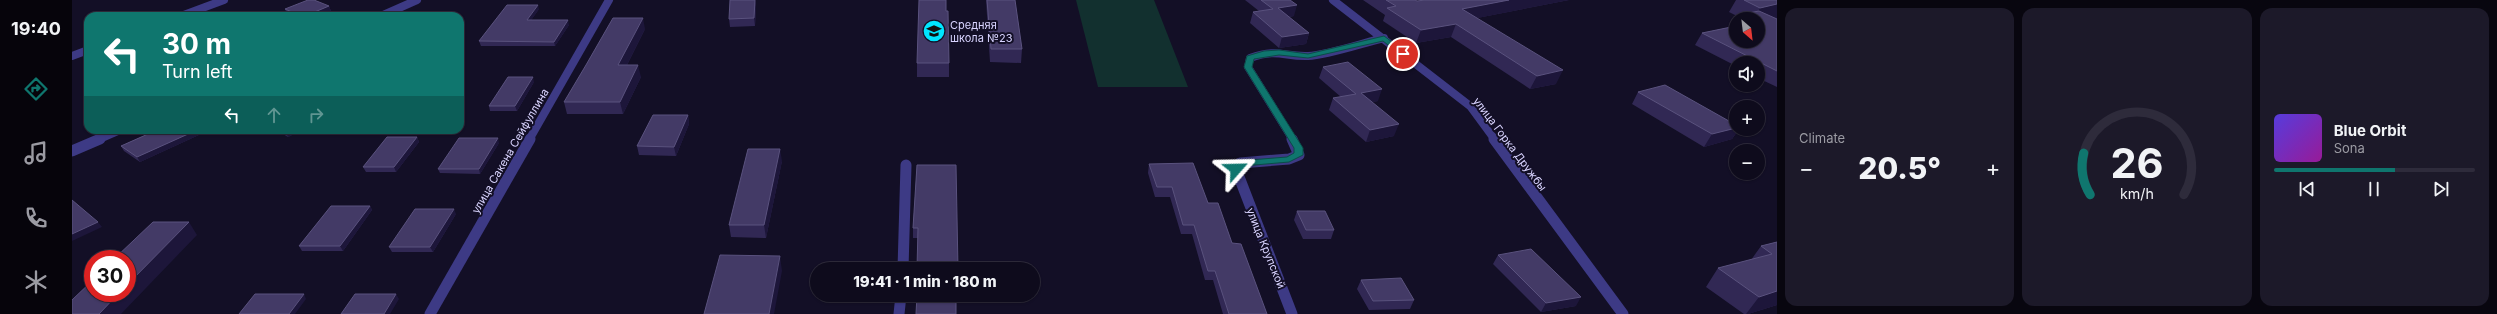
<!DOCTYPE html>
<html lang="en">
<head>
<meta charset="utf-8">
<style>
  body { margin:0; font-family:Inter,sans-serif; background:#1c1929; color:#f1f3f6; height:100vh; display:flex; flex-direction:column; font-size:15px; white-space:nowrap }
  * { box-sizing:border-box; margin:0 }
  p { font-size:13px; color:#9b9ba3 }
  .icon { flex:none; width:22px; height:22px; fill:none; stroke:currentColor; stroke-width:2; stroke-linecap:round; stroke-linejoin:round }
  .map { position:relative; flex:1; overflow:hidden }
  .sheet { display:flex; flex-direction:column; gap:8px; padding:8px; background:#08060f; width:720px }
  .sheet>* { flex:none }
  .banner { position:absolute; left:12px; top:12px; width:380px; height:122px; border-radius:12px; box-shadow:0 1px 3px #0004,0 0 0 1px #2e2b3b; background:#0f766e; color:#fff; overflow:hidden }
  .needle { width:26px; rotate:152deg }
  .fabs { position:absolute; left:1657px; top:12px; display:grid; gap:8px }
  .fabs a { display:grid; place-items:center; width:36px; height:36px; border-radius:50%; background:#0e0b1c; box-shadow:0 1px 3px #0004,0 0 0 1px #2e2b3b; font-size:20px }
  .speed { position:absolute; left:12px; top:250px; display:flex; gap:8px; font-size:20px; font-weight:700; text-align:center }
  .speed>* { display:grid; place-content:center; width:52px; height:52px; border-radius:50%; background:#0e0b1c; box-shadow:0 1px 3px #0004,0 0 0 1px #2e2b3b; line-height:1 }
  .speed .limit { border:6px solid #d22; background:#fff; color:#111 }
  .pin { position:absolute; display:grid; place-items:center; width:34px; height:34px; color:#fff; margin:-17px; border:2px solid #fff; border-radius:50%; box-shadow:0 1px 4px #0007 }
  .me { position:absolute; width:44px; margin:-22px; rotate:65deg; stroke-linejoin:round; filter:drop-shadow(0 0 3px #0008) }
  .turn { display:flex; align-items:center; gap:14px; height:84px; padding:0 12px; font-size:18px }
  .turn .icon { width:52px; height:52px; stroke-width:2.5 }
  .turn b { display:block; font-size:28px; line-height:34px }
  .lanes { display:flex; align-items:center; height:38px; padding:0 12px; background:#0003; justify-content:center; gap:20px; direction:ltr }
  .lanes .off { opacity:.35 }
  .big { font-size:30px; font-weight:800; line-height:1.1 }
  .sheet .widget { flex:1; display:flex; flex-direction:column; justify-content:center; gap:6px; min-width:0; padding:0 14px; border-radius:12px; background:#1c1929 }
  .sheet .dial { align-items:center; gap:0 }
  .dial svg { height:104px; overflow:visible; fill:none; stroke:#2e2b3b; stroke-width:7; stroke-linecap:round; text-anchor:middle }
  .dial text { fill:#f1f3f6; stroke:none }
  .song { display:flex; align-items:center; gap:12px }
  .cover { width:48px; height:48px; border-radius:6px; background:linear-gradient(135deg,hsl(250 70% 55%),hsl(300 70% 35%)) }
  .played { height:4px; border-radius:2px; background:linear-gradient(90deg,#0f766e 60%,#2e2b3b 60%) }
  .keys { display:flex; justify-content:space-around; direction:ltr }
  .heat { display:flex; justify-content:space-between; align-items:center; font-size:22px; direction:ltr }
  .sheet .tiles { flex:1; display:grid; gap:8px; grid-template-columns:repeat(3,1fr) }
  .trip { position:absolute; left:738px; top:262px; width:230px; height:40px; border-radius:20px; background:#0e0b1c; box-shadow:0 1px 3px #0004,0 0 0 1px #2e2b3b; font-weight:800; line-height:40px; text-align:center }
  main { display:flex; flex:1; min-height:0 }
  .menu { display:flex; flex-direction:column; width:72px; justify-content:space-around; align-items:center; background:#06040b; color:#9b9ba3 }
  .menu .icon { width:28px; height:28px }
  .menu .current { color:#0f766e }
  .menu b { font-size:18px; color:#f1f3f6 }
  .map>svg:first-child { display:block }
  .green { fill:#12302f }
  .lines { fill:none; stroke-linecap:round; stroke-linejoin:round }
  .minor-far1 { stroke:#3d3a85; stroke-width:8 }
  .minor { stroke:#3d3a85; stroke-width:11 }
  .tertiary-far1 { stroke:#3d3a85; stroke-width:8 }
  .tertiary { stroke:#3d3a85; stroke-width:11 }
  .wall { fill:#312854; fill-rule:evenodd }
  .shaded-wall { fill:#1d163a }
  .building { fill:#433a66; stroke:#5a527e }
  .route { fill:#0f766e; stroke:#0a4d48 }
  .labels { text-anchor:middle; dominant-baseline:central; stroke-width:4; stroke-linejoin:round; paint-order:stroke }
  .poi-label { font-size:11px; fill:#d9d4ff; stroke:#130f26; text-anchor:start }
  .street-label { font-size:11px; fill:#d9d4ff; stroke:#130f26 }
</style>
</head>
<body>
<main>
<nav class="menu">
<b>19:40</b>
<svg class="icon current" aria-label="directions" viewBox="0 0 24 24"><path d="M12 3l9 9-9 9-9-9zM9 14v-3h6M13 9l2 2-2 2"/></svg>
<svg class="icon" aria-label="music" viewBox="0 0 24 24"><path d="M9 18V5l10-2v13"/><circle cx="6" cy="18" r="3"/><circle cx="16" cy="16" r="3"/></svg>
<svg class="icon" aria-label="phone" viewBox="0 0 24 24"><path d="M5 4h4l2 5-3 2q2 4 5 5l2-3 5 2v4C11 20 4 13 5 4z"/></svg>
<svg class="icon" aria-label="climate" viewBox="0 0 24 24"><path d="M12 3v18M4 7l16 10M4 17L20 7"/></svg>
</nav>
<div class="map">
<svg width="1705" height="314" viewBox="0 0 1705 314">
  <rect width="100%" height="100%" fill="#130f26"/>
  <!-- green -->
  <path class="green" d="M1004 0H1082L1116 87H1026Z"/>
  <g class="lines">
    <!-- minor-far1 -->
    <path class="minor-far1" d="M1261 0 1398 106 1423 140
      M109 16 152 0
      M309 16 345 0
      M0 56 16 50
      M25 140 48 130
      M1221 140 1176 67 1178 58C1206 48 1212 57 1236 56 1256 55 1291 43 1312 38"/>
    <!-- minor -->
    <path class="minor" d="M1422 139 1551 314
      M0 151 28 139
      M831 269 834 165
      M827 314 829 295
      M1220 314 1164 169 1168 163 1217 159 1227 155 1220 139"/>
    <!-- tertiary-far1 -->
    <path class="tertiary-far1" d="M457 140 537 0"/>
    <!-- tertiary -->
    <path class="tertiary" d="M358 314 458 139"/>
  </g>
  <!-- wall -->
  <path class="wall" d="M683 0 684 7 683 26 658 27 657 19Z
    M914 0H943L950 49 949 63 918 62Z
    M1173 0H1218L1222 16 1217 17 1237 33 1234 44 1207 48 1178 23 1181 12 1187 11Z
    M1291 0H1343L1345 1 1497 0 1405 18 1484 84 1458 89 1379 37 1344 43 1311 21 1313 15Z
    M1664 0H1705L1702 18 1705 19V87L1686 78V63H1664V66L1623 45 1630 33 1659 27 1665 16 1657 12ZM1664 19H1686L1664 41Z
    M257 6 260 14 255 16H216L213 9Z
    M467 9 459 20 497 25 483 46H409L407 41Z
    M874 11 877 63V77H845V63Z
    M573 29 555 65 569 77 551 114H495L492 102Z
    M1251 67 1306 101 1300 102 1322 136 1294 142 1257 110 1261 98 1269 97 1247 78Z
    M462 82 445 111H418L417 106Z
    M1566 92 1664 129H1667L1660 139 1632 147 1560 104Z
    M616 115 617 124 604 156 567 155 565 146Z
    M85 130H126L129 134 68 162 52 151 49 146Z
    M204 130H230L216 137Z
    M345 137 347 142 324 172H294L291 167Z
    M427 143 408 174 368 173 366 169Z
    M710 161 694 238 659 237 657 225Z
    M1077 164 1136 203 1160 243 1195 314H1151L1141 280H1133L1120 234H1109L1098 197H1083L1076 173Z
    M845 165 886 269 846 238H841V228Z
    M298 206 300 210 271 251H230L227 246Z
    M1225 211 1262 230 1259 239H1231L1222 220Z
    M384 214 361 252H320L317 247Z
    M1705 242V305L1676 314H1672L1634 287 1646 268 1679 260 1689 246Z
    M1426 255 1504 306 1469 312 1421 264Z
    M1289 280 1342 300 1338 309 1297 310 1285 289Z"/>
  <!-- shaded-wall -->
  <path class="shaded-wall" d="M683 0 684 7 683 26 682 18Z
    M1437 0H1497L1385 22 1390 9Z
    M1705 4V18L1686 21 1682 19 1688 8Z
    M466 5 467 9 456 25 455 20Z
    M1225 5 1222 16 1203 19 1206 8Z
    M257 6 260 14 255 16H233Z
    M571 18 573 29 549 77 546 65Z
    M496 20 497 25 483 46 482 42Z
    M1384 24 1379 37 1344 43 1349 30Z
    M1237 33 1234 44 1207 48 1210 37Z
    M566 65 569 77 551 114 548 102Z
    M1491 70 1484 84 1458 89 1465 76Z
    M391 74 393 79 388 85V78Z
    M461 77 462 82 445 111 443 106Z
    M1310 89 1306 101 1285 105 1289 93Z
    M616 115 617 124 604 156 602 147Z
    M1327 124 1322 136 1294 142 1298 130Z
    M1664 128V129H1667L1660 139 1632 147 1640 134Z
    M125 130H126L129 134 68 162 65 157Z
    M219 130H230L216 137 214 132Z
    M345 137 347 142 324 172 322 167Z
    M426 138 427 143 408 174 407 169Z
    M708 149 710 161 694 238 692 225Z
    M298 206 300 210 271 251 268 246Z
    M382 209 384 214 361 252 358 247Z
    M26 222 30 227 0 241V234Z
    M117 222 125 235 49 314H27L47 293H55V285Z
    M708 256 710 271 702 314H697Z
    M1705 291V305L1676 314H1674L1687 297Z
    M232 294 234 299 223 314H217Z
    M324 294 327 299 318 314H312Z
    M1509 297 1504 306 1469 312 1474 303Z"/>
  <!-- building -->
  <path class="building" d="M236 0H242L257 6 233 16H229L213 9Z
    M658 0H683L682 18 657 19Z
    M847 0H874V11H876L877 63H845Z
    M915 0H943L950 49H919Z
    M1189 0H1218L1225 5 1206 8 1237 33 1210 37 1181 12 1201 9Z
    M1314 0H1343L1345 1 1353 0H1437L1390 9 1491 70 1465 76 1384 24 1349 30 1315 8 1324 6Z
    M1672 0H1705V4L1688 8Z
    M435 5H466L455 20H496L482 42 407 41Z
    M1687 11 1705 19V71L1630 33 1664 26V41H1686V19H1674L1666 15Z
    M541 18H571L546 65H566L548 102H492L514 65Z
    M1276 62 1310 89 1289 93 1327 124 1298 130 1261 98 1284 94 1251 67Z
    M388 74H391L388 78Z
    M436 77H461L443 106H417Z
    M1593 85 1664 125V128L1640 134 1566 92Z
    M581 115H616L602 147 565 146Z
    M85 130H125L65 157 49 146Z
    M210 130H219L214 132Z
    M315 137H345L322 167H291Z
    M387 138H426L407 169H366Z
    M676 149H708L692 225H657Z
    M1121 163 1136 203H1146L1160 243 1169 244 1195 314H1157L1143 271H1136L1122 225H1111L1100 187H1085L1077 164Z
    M845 165H884L886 269H845L846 228H841Z
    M0 200 26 222 0 234Z
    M259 206H298L268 246H227Z
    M343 209H382L358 247H317Z
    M1225 211H1253L1262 230H1234Z
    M81 222H117L55 285V259H42Z
    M1705 242V291L1687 297 1646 268 1700 254 1689 246Z
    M1459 249 1509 297 1474 303 1426 255Z
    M648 255 708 256 697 314H632Z
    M1329 278 1342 300 1301 301 1289 280Z
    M21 280V293H47L27 314H0V300Z
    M183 294H232L217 314H167Z
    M283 294H324L312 314H269Z
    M845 295H884V314H844Z"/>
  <!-- route -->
  <path class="route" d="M1312 36 1334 52V55H1329L1311 41 1236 58 1207 55 1182 59 1180 67 1231 148V155L1217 162 1171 166 1168 171H1161L1160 169 1165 161 1215 157 1222 153V148L1172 67 1175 56 1192 51 1207 50 1236 54Z"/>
  <!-- icons -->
  <defs>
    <g id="school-disc" transform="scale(1.15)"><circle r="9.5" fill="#00e5ff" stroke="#130f26"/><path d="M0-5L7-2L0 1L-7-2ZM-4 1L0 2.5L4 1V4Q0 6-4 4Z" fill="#111"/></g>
  </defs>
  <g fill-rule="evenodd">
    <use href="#school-disc" x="862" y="31"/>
  </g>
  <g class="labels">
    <!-- poi labels -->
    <g class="poi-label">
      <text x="878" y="25">Средняя<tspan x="878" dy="13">школа №23</tspan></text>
    </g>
    <!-- street labels -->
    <g class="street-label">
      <text transform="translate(1438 144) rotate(53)">улица Горка Дружбы</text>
      <text transform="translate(438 151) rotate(-60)">улица Сакена Сейфуллина</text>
      <text transform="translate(1194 248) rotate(68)">улица Крупской</text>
    </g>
  </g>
</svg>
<div class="fabs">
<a><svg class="needle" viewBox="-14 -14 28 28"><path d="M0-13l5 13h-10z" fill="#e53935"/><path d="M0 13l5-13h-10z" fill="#9b9ba3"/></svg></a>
<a><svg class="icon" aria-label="sound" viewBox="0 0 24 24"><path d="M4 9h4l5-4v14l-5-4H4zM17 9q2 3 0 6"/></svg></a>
<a>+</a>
<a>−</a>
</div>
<div class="speed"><div class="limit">30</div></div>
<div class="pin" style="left:1331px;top:54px;background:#d93025"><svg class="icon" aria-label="arrive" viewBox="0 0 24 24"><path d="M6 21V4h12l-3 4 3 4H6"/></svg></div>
<svg class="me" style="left:1164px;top:169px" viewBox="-20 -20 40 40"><path d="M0-17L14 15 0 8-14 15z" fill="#0f766e" stroke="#fff" stroke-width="4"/></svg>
<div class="trip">19:41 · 1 min · 180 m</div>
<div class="banner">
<div class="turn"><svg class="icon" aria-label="left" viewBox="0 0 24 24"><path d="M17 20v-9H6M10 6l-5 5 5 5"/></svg><div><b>30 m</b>Turn left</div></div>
<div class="lanes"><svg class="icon" aria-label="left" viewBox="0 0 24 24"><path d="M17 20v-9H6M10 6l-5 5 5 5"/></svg><svg class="icon off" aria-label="ahead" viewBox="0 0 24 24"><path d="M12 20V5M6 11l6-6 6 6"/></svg><svg class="icon off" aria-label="right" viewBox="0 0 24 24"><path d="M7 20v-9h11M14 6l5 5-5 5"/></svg></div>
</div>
</div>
<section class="sheet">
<div class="tiles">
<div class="widget"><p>Climate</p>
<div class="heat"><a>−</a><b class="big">20.5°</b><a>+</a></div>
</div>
<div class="widget dial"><svg viewBox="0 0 100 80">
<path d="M14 69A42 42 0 1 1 86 69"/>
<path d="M14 69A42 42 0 0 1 9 37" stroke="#0f766e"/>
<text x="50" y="56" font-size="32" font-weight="700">26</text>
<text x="50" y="72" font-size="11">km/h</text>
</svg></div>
<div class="widget">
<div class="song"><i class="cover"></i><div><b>Blue Orbit</b><p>Sona</p></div></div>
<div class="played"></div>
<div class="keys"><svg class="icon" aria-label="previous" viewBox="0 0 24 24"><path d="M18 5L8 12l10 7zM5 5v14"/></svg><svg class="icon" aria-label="pause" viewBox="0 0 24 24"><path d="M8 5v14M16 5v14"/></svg><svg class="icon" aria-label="next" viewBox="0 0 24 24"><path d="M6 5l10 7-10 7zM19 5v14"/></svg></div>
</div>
</div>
</section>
</main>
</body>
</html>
